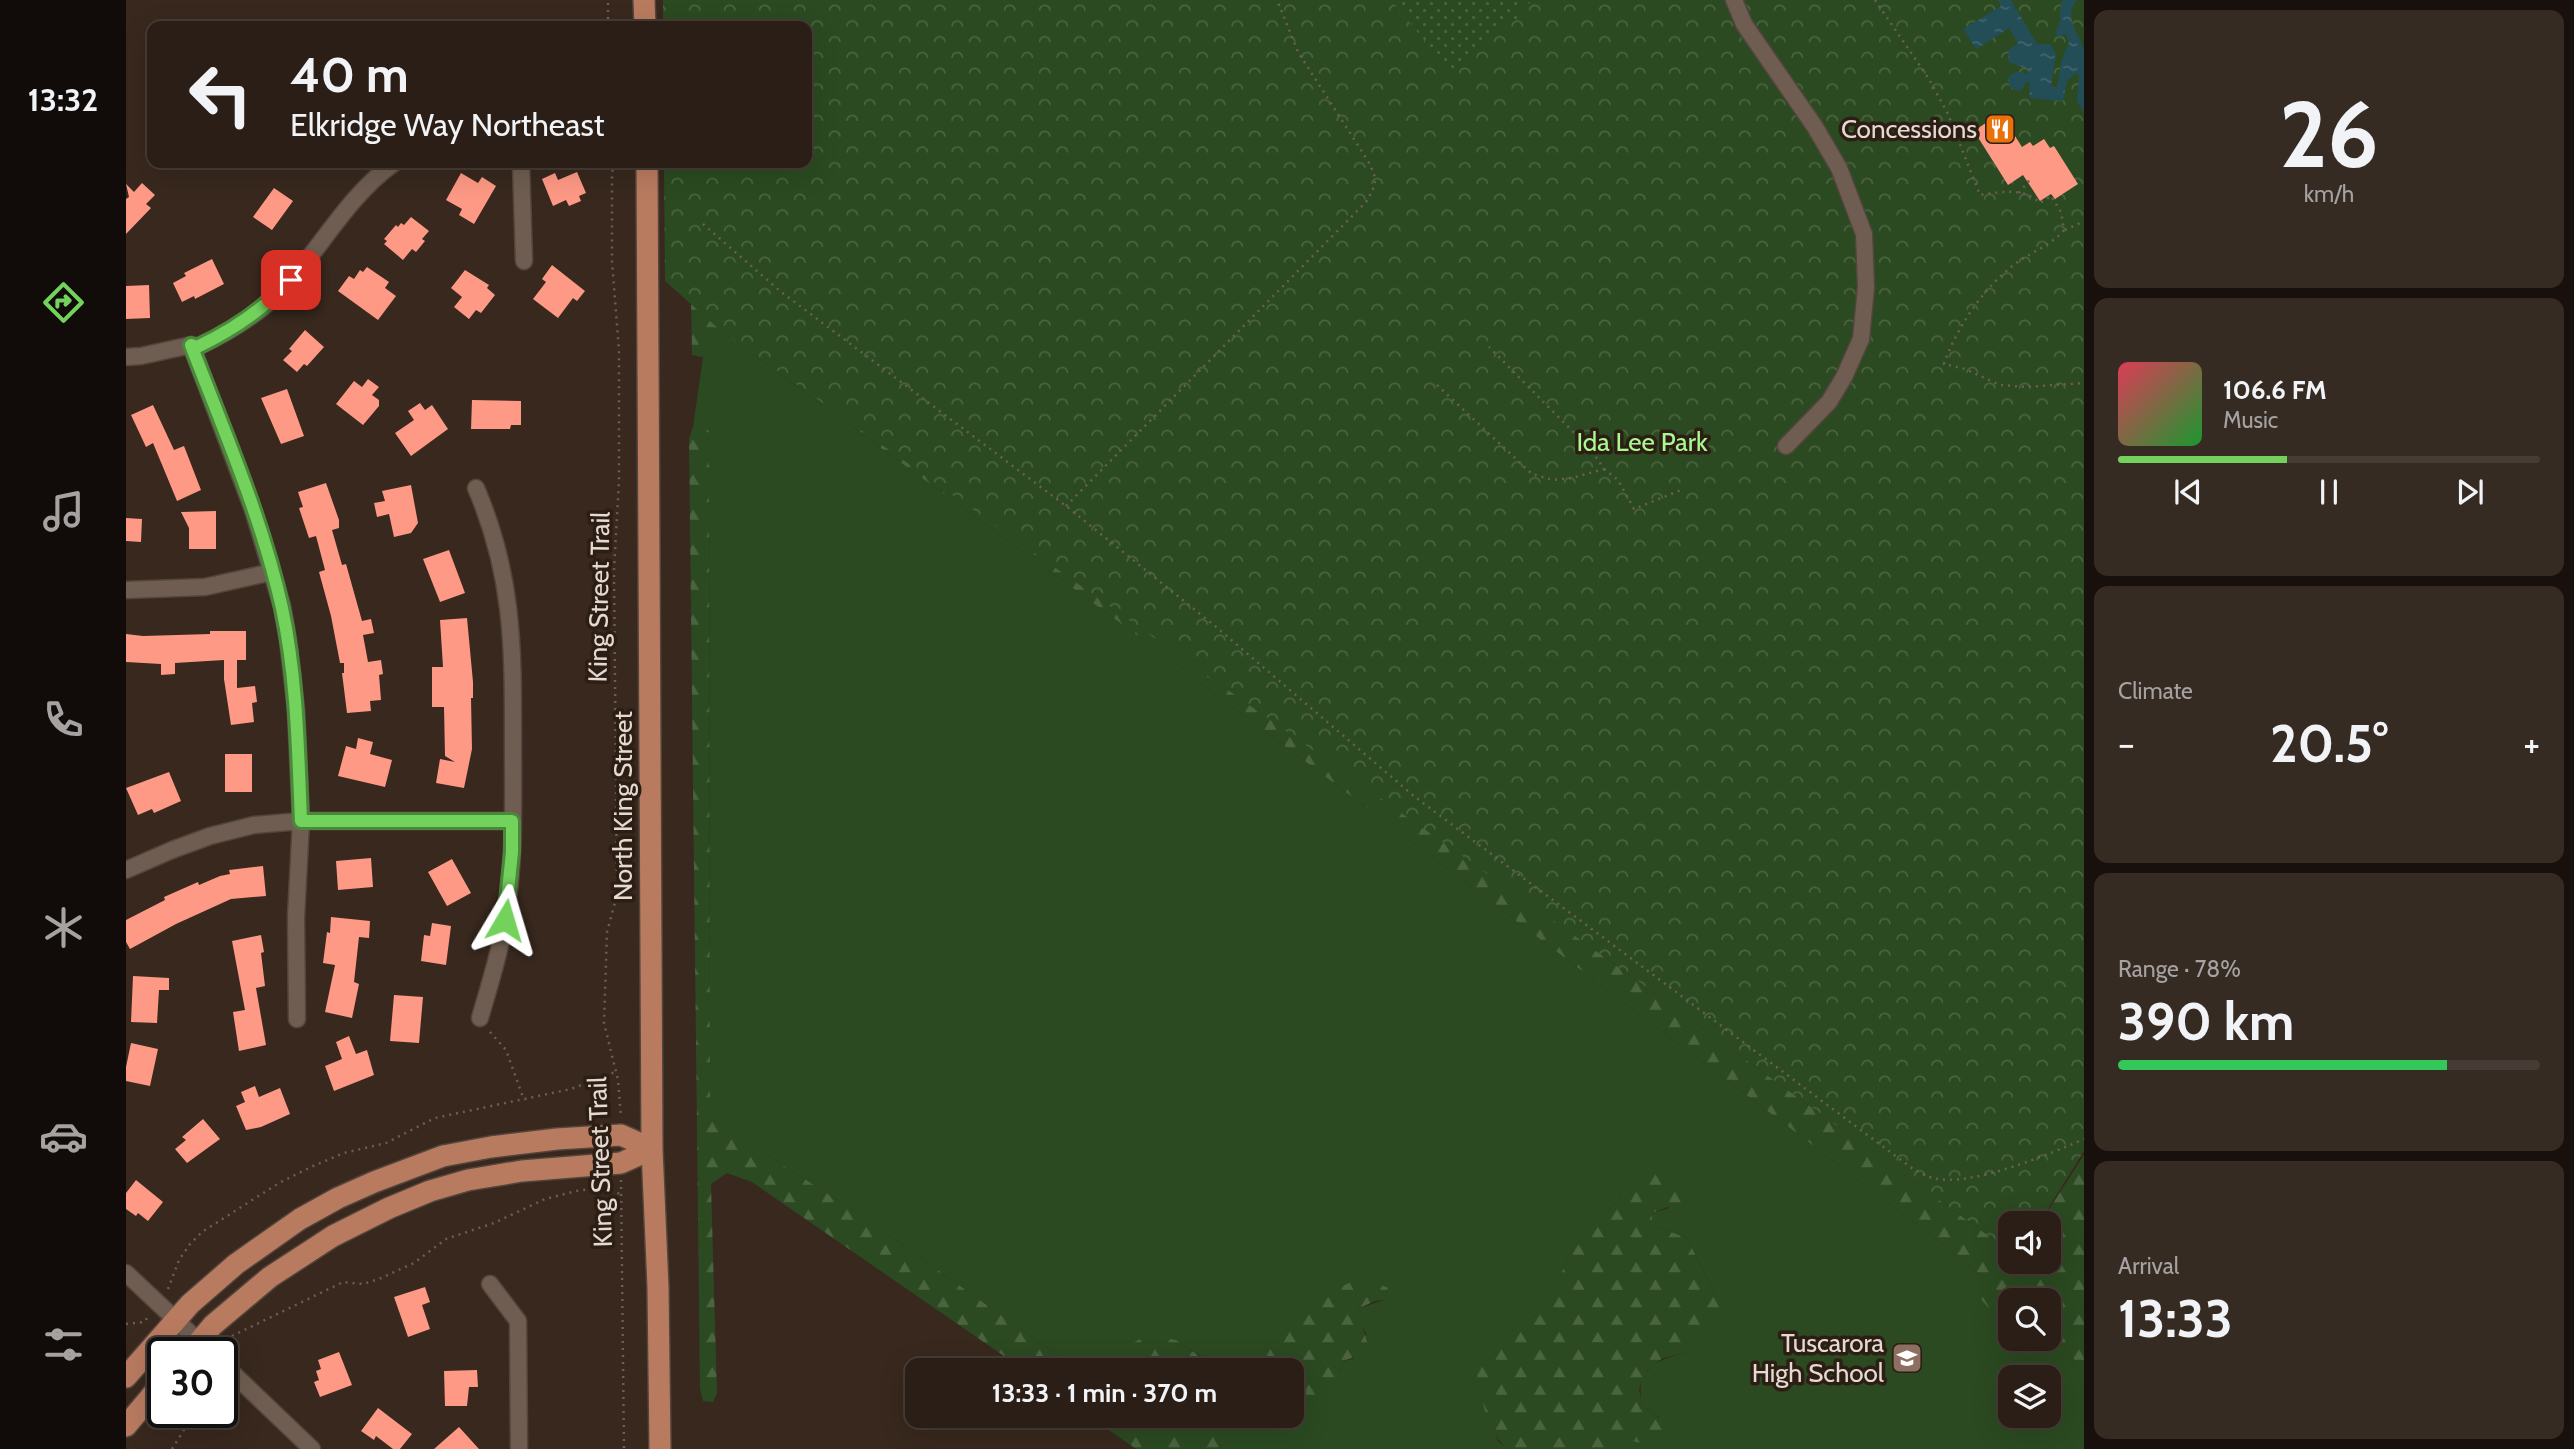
<!DOCTYPE html>
<html lang="en">
<head>
<meta charset="utf-8">
<style>
  body { margin:0; font-family:Cabin,sans-serif; background:#362b23; color:#f1f3f6; height:100vh; display:flex; flex-direction:column; font-size:26px; white-space:nowrap }
  * { box-sizing:border-box; margin:0 }
  p { font-size:23px; color:#a5a2a1 }
  .icon { flex:none; width:38px; height:38px; fill:none; stroke:currentColor; stroke-width:2; stroke-linecap:round; stroke-linejoin:round }
  .map { position:relative; flex:1; overflow:hidden }
  .panel { display:flex; flex-direction:column; gap:10px; padding:10px; background:#17100c; width:490px }
  .panel>* { flex:none }
  .guide { position:absolute; left:21px; top:21px; width:665px; height:147px; border-radius:14px; box-shadow:0 7px 28px #0002,0 0 0 2px #463c35; background:#2a1e16; color:#f1f3f6; overflow:hidden }
  .controls { position:absolute; left:1872px; top:1211px; display:grid; gap:14px }
  .controls a { display:grid; place-items:center; width:63px; height:63px; border-radius:14px; background:#2a1e16; box-shadow:0 7px 28px #0002,0 0 0 2px #463c35; font-size:35px }
  .speed { position:absolute; left:21px; top:1337px; display:flex; gap:14px; font-size:35px; font-weight:700; text-align:center }
  .speed>* { display:grid; place-content:center; width:91px; height:91px; border-radius:50%; background:#2a1e16; box-shadow:0 7px 28px #0002,0 0 0 2px #463c35; line-height:1 }
  .speed .limit { border:4px solid #111; border-radius:10px; background:#fff; color:#111 }
  .pin { position:absolute; display:grid; place-items:center; width:60px; height:60px; color:#fff; margin:-30px; border-radius:14px; box-shadow:0 4px 10px #0006 }
  .me { position:absolute; width:77px; margin:-38px; rotate:7deg; stroke-linejoin:round; filter:drop-shadow(0 0 5px #0008) }
  .turn { display:flex; align-items:center; gap:24px; height:147px; padding:0 28px; font-size:32px }
  .turn .icon { width:91px; height:91px; stroke-width:2.5 }
  .turn b { display:block; font-size:49px; line-height:60px }
  .big { font-size:52px; font-weight:800; line-height:1.1 }
  .panel .tile { flex:1; display:flex; flex-direction:column; justify-content:center; gap:10px; min-width:0; padding:0 24px; border-radius:14px; background:#362b23 }
  .panel .dial { align-items:center; gap:0 }
  .dial b { font-size:91px; line-height:1 }
  .song { display:flex; align-items:center; gap:21px }
  .cover { width:84px; height:84px; border-radius:10px; background:linear-gradient(135deg,hsl(350 70% 55%),hsl(130 70% 35%)) }
  .played { height:7px; border-radius:4px; background:linear-gradient(90deg,#73d25c 40%,#463c35 40%) }
  .keys { display:flex; justify-content:space-around; direction:ltr }
  .heat { display:flex; justify-content:space-between; align-items:center; font-size:38px; direction:ltr }
  .charge { height:10px; border-radius:5px; background:linear-gradient(90deg,#34c759 78%,#463c35 0) }
  .trip { position:absolute; left:779px; top:1358px; width:399px; height:70px; border-radius:14px; background:#2a1e16; box-shadow:0 7px 28px #0002,0 0 0 2px #463c35; font-weight:800; line-height:70px; text-align:center }
  main { display:flex; flex:1; min-height:0 }
  .dock { display:flex; flex-direction:column; width:126px; justify-content:space-around; align-items:center; background:#110c09; color:#a5a2a1 }
  .dock .icon { width:49px; height:49px }
  .dock .active { color:#73d25c }
  .dock b { font-size:32px; color:#f1f3f6 }
  .map>svg:first-child { display:block }
  .grass { fill:#2b4a21; fill-rule:evenodd }
  .forest { fill:url(#forest-firs) }
  .park { fill:url(#park-crowns) }
  .garden { fill:url(#garden-dots) }
  .water { fill:url(#water-ripples) }
  .building { fill:#fd9985 }
  .lines { fill:none; stroke-linecap:round; stroke-linejoin:round }
  .minor-casing { stroke:#52453c; stroke-width:19 }
  .major-casing { stroke:#52453c; stroke-width:24 }
  .path { stroke:#6c5e55; stroke-width:2.5; stroke-dasharray:2 5; stroke-linecap:butt }
  .minor { stroke:#6f5d51; stroke-width:16 }
  .major { stroke:#b97b60; stroke-width:21 }
  .route-casing { stroke:#4b883c; stroke-width:18 }
  .route { stroke:#73d25c; stroke-width:12 }
  .labels { text-anchor:middle; dominant-baseline:central; stroke-width:7; stroke-linejoin:round; paint-order:stroke }
  .poi-label { font-size:26px; fill:#e4dad3; stroke:#2d1e14; text-anchor:end }
  .park-label { font-size:26px; fill:#aaf892; stroke:#2d1e14 }
  .street-label { font-size:26px; fill:#e4dad3; stroke:#2d1e14 }
</style>
</head>
<body>
<main>
<nav class="dock">
<b>13:32</b>
<svg class="icon active" aria-label="directions" viewBox="0 0 24 24"><path d="M12 3l9 9-9 9-9-9zM9 14v-3h6M13 9l2 2-2 2"/></svg>
<svg class="icon" aria-label="music" viewBox="0 0 24 24"><path d="M9 18V5l10-2v13"/><circle cx="6" cy="18" r="3"/><circle cx="16" cy="16" r="3"/></svg>
<svg class="icon" aria-label="phone" viewBox="0 0 24 24"><path d="M5 4h4l2 5-3 2q2 4 5 5l2-3 5 2v4C11 20 4 13 5 4z"/></svg>
<svg class="icon" aria-label="climate" viewBox="0 0 24 24"><path d="M12 3v18M4 7l16 10M4 17L20 7"/></svg>
<svg class="icon" aria-label="car" viewBox="0 0 24 24"><path d="M5 17H2v-5l4-1 3-4h7l3 4 3 1v5h-3M9 17h6M6 11h13"/><circle cx="7" cy="17" r="2"/><circle cx="17" cy="17" r="2"/></svg>
<svg class="icon" aria-label="filters" viewBox="0 0 24 24"><path d="M4 7h16M4 17h16"/><circle cx="9" cy="7" r="2"/><circle cx="15" cy="17" r="2"/></svg>
</nav>
<div class="map">
<svg width="1958" height="1449" viewBox="0 0 1958 1449">
  <defs>
    <pattern id="forest-firs" width="22" height="20" patternUnits="userSpaceOnUse" patternTransform="scale(1.75)"><rect width="22" height="20" fill="#2b4a21"/><path d="M5 1l3.5 6h-7zM16 11l3.5 6h-7z" fill="#4a6440"/></pattern>
    <pattern id="park-crowns" width="20" height="18" patternUnits="userSpaceOnUse" patternTransform="scale(1.75)"><rect width="20" height="18" fill="#2b4a21"/><path d="M2 6a3 3 0 1 1 6 0M12 15a3 3 0 1 1 6 0" fill="none" stroke="#4a6440"/></pattern>
    <pattern id="garden-dots" width="8" height="8" patternUnits="userSpaceOnUse" patternTransform="scale(1.75)"><rect width="8" height="8" fill="#2b4a21"/><path d="M2 2h.1M6 6h.1" fill="none" stroke="#4a6440" stroke-width="1.8" stroke-linecap="round"/></pattern>
    <pattern id="water-ripples" width="26" height="14" patternUnits="userSpaceOnUse" patternTransform="scale(1.75)"><rect width="26" height="14" fill="#234d57"/><path d="M2 4q2-2 4 0t4 0M15 11q2-2 4 0t4 0" fill="none" stroke="#43666e"/></pattern>
  </defs>
  <rect width="100%" height="100%" fill="#38281e"/>
  <!-- grass -->
  <path class="grass" d="M595 331 1049 663 1796 1228 1858 1278 1866 1312 1885 1318V1339H1923V1329L1958 1371V1449H1503V1439L1523 1445 1533 1417 1516 1406C1509 1367 1530 1360 1563 1352L1593 1306 1584 1284 1561 1238 1526 1225V1213L1543 1208 1502 1179 1492 1200 1460 1231 1442 1257 1429 1292 1408 1317 1380 1335 1356 1400 1372 1441 1382 1449H1090L1134 1421 1138 1416H1166V1398L1176 1400 1215 1371 1217 1361 1227 1359 1240 1334 1233 1321 1231 1309 1258 1300 1262 1288 1140 1351V1370C1096 1370 1086 1364 1050 1340L1001 1362 1010 1370H952L736 1216 584 1118 583 432 577 422 567 427 577 357ZM1885 1377H1923V1416H1885Z"/>
  <!-- forest -->
  <path class="forest" d="M576 292 1466 948 1885 1252V1262H1923V1223H1914L1958 1155V1371L1923 1329V1300H1885V1318L1866 1312 1848 1291 1858 1278 1796 1228 1049 663 595 331 577 357 566 355 565 301Z
    M578 421 583 432 584 1118 736 1216 952 1370H898L626 1182 601 1173 585 1184 591 1393 587 1402 577 1401 574 1389 563 439 567 427Z
    M1521 1166C1538 1173 1556 1179 1562 1199L1526 1213V1225L1561 1238 1584 1284 1593 1306 1588 1326 1576 1343 1563 1352 1537 1358 1521 1370 1513 1389 1516 1406C1534 1418 1541 1420 1539 1443L1523 1445 1503 1440V1449H1382C1360 1432 1355 1396 1350 1369L1380 1335 1408 1317 1428 1292 1442 1257 1460 1231 1492 1200 1502 1179Z
    M1227 1282H1249L1262 1288 1258 1300 1249 1301 1231 1309C1234 1325 1241 1336 1243 1352L1217 1361C1212 1388 1194 1404 1166 1398V1370H1140C1140 1363 1139 1355 1141 1348 1153 1322 1201 1289 1227 1282Z
    M1022 1335 1050 1340 1078 1359 1108 1370H1010L1001 1362V1346Z
    M963 1416H1014L1023 1422 1028 1416H1138L1135 1421 1090 1449H1010Z"/>
  <!-- park -->
  <path class="park" d="M537 0H1958V1151L1913 1223H1885V1252L1466 948 595 331 539 281 538 163H681V26H537Z"/>
  <!-- garden -->
  <path class="garden" d="M1265 0H1407L1394 11 1397 15 1387 22 1384 20 1324 71Z"/>
  <!-- water -->
  <path class="water" d="M1872 0H1885L1911 44H1924L1930 54 1925 86 1931 87 1936 59 1943 42 1939 34 1932 37 1929 32C1939 19 1930 14 1937 0H1951C1936 18 1954 33 1958 51 1958 68 1958 94 1958 112L1951 102 1953 76 1950 73 1941 81 1937 101 1904 98 1903 82 1901 81 1896 89 1892 91 1884 87 1882 78C1888 71 1894 71 1902 74L1904 70 1885 63 1882 60 1883 49 1892 44 1883 28 1850 49 1837 29 1875 6Z"/>
  <!-- building -->
  <path class="building" d="M1867 118 1882 141 1889 136 1896 147 1904 142 1907 146 1918 139 1924 148 1928 146 1952 184 1929 199 1925 194 1914 201 1897 175 1882 185 1848 131Z
    M451 172 460 193 453 196 455 201 443 206 440 200 427 206 416 179 429 173 432 180Z
    M335 173 352 183 356 177 370 186 348 224 333 215 336 209 320 200Z
    M16 183 29 195 20 204 25 208 0 234V199L3 197 0 184 8 192Z
    M148 188 167 201 146 230 127 217Z
    M285 217 303 231 296 239 299 241 290 252 286 249 277 260 258 244 261 241 258 239 270 225 272 227 275 223 278 225Z
    M86 259 98 284 69 299 68 296 56 302 47 283 60 276 58 273Z
    M426 265 459 291 451 301 447 298 432 318 407 299 420 282 416 279Z
    M241 267 263 282 259 288 270 296 252 320 212 291 223 276 228 279 234 270 237 272Z
    M339 270 363 285 361 288 369 295 355 313 350 310 343 319 328 307 336 297 325 288Z
    M23 285 24 318 0 319V286Z
    M179 330 198 347 181 366 178 364 171 372 157 360 166 351 163 349Z
    M242 379 253 387 246 395 253 400V406L237 425 210 404 228 381 236 387Z
    M161 389 178 436 155 444 135 398Z
    M346 400 395 401V425H385L384 429H345Z
    M294 403 299 410 306 405 322 429 285 456 269 433 288 420 282 411Z
    M27 405 48 450 58 446 75 490 51 501 27 443 20 447 5 415Z
    M200 483 213 520V528L206 530 216 565 220 564 236 621 245 619 248 633 237 635 242 662 255 660 257 674 253 675 255 700 244 701 245 711 221 713 216 673H218V663H214L205 616 193 572 199 570 190 536 183 538 173 508 177 507 172 492Z
    M285 485 292 523 285 533 268 537 263 514 251 517 248 503 259 501 256 491Z
    M90 511V549H63V528L55 512Z
    M0 518 16 519 15 542 0 541Z
    M323 550 339 593 314 602 297 559Z
    M341 618 347 682V698H345L346 749 338 788 310 783 314 759 329 762 319 756 318 707H306V667H317L314 620Z
    M84 631H120V660H111V688L129 686 131 702 126 703 128 722 105 725 98 679V660L49 663V674L35 675V664L0 662V634L17 636 84 634Z
    M232 738 247 742 244 754 266 760 259 787 212 776 220 746 230 749Z
    M99 754H126V792H99Z
    M43 772 55 801 28 813 26 809 12 815 0 788Z
    M245 858 247 887 212 890 210 861Z
    M326 859 345 893 321 906 302 872Z
    M137 866 140 896 105 899 50 924 4 949 0 942V920L39 900 38 897 72 882 73 885 94 876 104 874 103 870Z
    M205 917 244 921 243 938 233 937 228 982 233 984 226 1018 199 1012 209 965 197 963 201 932 204 933Z
    M306 923 325 926 320 965 295 961 298 935 304 936Z
    M135 935 138 952 135 953 139 986 130 988 140 1045 113 1051 107 1012 119 1010 106 941Z
    M7 976 43 978V990H33L31 1023 5 1022Z
    M268 995 297 997 293 1043 264 1041Z
    M223 1036 230 1054 241 1050 248 1075 208 1091 199 1066 216 1059 210 1042Z
    M5 1043 32 1049 24 1086 0 1081V1067Z
    M129 1086 133 1097 154 1088 164 1114 135 1127 120 1130 110 1106 119 1102 115 1092Z
    M77 1119 94 1139 61 1163 49 1149 60 1140 56 1137Z
    M10 1180 37 1202 22 1221 12 1213 10 1216 0 1209V1193Z
    M299 1287 304 1302 296 1305 304 1329 282 1337 268 1297Z
    M213 1352 226 1385 194 1397 188 1382 193 1380 190 1371 195 1369 192 1360Z
    M351 1370 352 1387H343L341 1406H319L318 1371Z
    M252 1408 286 1434 274 1449H267L250 1436 248 1440 235 1431Z
    M333 1427 353 1449H308Z"/>
  <g class="lines">
    <!-- minor casing -->
    <g class="minor-casing">
      <path id="minor" d="M1608 0 1618 24 1689 127 1713 168 1738 234 1740 287 1735 339 1718 377 1703 402 1660 446
        M395 163 398 261
        M65 345 127 510 156 606 162 640 170 710 175 821 170 917 171 1019
        M0 357 15 356 65 345 71 347C101 333 127 318 151 295 193 253 219 198 268 163
        M350 488C388 577 387 649 387 744 387 803 389 862 379 920 374 954 363 986 354 1018
        M0 590 79 587 146 572
        M0 870 46 850 84 836 128 825 175 821H386
        M0 1273 85 1353
        M364 1284 392 1321 393 1449
        M96 1363 186 1449"/>
    </g>
    <!-- major casing -->
    <g class="major-casing">
      <path id="major" d="M518 0 519 26
        M521 163 526 1149 532 1287 534 1449
        M63 1353 87 1325 144 1277 207 1236 263 1208 304 1191 342 1180 396 1171 495 1163 526 1149
        M0 1377 64 1304 110 1264 174 1219 212 1198 248 1182 317 1156 365 1147 431 1139 495 1135 526 1149
        M0 1426 37 1382"/>
    </g>
    <!-- path -->
    <path class="path" d="M1749 0 1803 79 1822 114 1854 195C1876 192 1897 187 1914 203L1925 196 1935 212 1938 230C1926 245 1905 252 1889 264 1857 288 1831 327 1818 364L1839 369 1874 385 1900 387 1958 383
      M482 26V0
      M1831 138 1844 124
      M489 163 486 172V262L493 350V480L488 570 491 895 481 932 478 1023 492 1080 495 1118
      M1893 193 1906 177
      M577 224 654 291 940 506 1089 626 1289 797 1787 1169C1793 1172 1800 1176 1807 1178 1843 1188 1924 1154 1958 1139
      M1939 230 1958 221
      M1311 385 1406 474 1427 480 1446 478 1478 469 1466 451 1363 347
      M1478 469 1492 480 1508 509 1555 490
      M940 506 1240 202C1251 183 1252 180 1242 161L1172 52 1151 0
      M364 1032 380 1050 398 1100
      M495 1180 498 1449
      M42 1289 53 1260 64 1244 76 1232 153 1183 187 1166 218 1153 260 1143 309 1118 445 1089 489 1072
      M0 1324 18 1322 22 1317
      M106 1336 217 1282 237 1284 253 1279 288 1263 320 1239 368 1223 419 1199 450 1191 474 1188 495 1194
      M46 1449 69 1412"/>
    <!-- minor -->
    <use href="#minor" class="minor"/>
    <!-- major -->
    <use href="#major" class="major"/>
  </g>
  <g class="lines">
    <!-- route casing -->
    <g class="route-casing">
      <path id="route" d="M165 280C137 310 107 330 71 347L65 345C98 431 136 518 156 608 171 678 172 750 175 821H386V852L379 920"/>
    </g>
    <!-- route -->
    <use href="#route" class="route"/>
  </g>
  <!-- icons -->
  <defs>
    <g id="restaurant-square" transform="scale(1.575)"><rect x="-9" y="-9" width="18" height="18" rx="4" fill="#e8710a" stroke="#2d1e14"/><path d="M-5-6h1v4h1v-4h1v4h1v-4h1v5L-1.5 .5V6h-2V.5L-5-1ZM5-6V6H3V1.5H1.5Q1.5-4 5-6Z" fill="#fff"/></g>
    <g id="school-square" transform="scale(1.575)"><rect x="-9" y="-9" width="18" height="18" rx="4" fill="#8d6e63" stroke="#2d1e14"/><path d="M0-5L7-2L0 1L-7-2ZM-4 1L0 2.5L4 1V4Q0 6-4 4Z" fill="#fff"/></g>
  </defs>
  <g fill-rule="evenodd">
    <use href="#restaurant-square" x="1874" y="129"/>
    <use href="#school-square" x="1781" y="1358"/>
  </g>
  <g class="labels">
    <!-- poi labels -->
    <g class="poi-label">
      <text x="1851" y="129">Concessions</text>
      <text x="1758" y="1343">Tuscarora<tspan x="1758" dy="30">High School</tspan></text>
    </g>
    <!-- park labels -->
    <g class="park-label">
      <text x="1516" y="442">Ida Lee Park</text>
    </g>
    <!-- street labels -->
    <g class="street-label">
      <text transform="translate(473 597) rotate(-89)">King Street Trail</text>
      <text transform="translate(497 806) rotate(-90)">North King Street</text>
      <text transform="translate(474 1162) rotate(-92)">King Street Trail</text>
    </g>
  </g>
</svg>
<div class="controls">
<a><svg class="icon" aria-label="sound" viewBox="0 0 24 24"><path d="M4 9h4l5-4v14l-5-4H4zM17 9q2 3 0 6"/></svg></a>
<a><svg class="icon" aria-label="search" viewBox="0 0 24 24"><circle cx="10" cy="10" r="6"/><path d="M15 15l6 6"/></svg></a>
<a><svg class="icon" aria-label="layers" viewBox="0 0 24 24"><path d="M12 4l9 5-9 5-9-5zM3 14l9 5 9-5"/></svg></a>
</div>
<div class="speed"><div class="limit">30</div></div>
<div class="pin" style="left:165px;top:280px;background:#d93025"><svg class="icon" aria-label="arrive" viewBox="0 0 24 24"><path d="M6 21V4h12l-3 4 3 4H6"/></svg></div>
<svg class="me" style="left:379px;top:920px" viewBox="-20 -20 40 40"><path d="M0-17L14 15 0 8-14 15z" fill="#73d25c" stroke="#fff" stroke-width="4"/></svg>
<div class="trip">13:33 · 1 min · 370 m</div>
<div class="guide">
<div class="turn"><svg class="icon" aria-label="left" viewBox="0 0 24 24"><path d="M17 20v-9H6M10 6l-5 5 5 5"/></svg><div><b>40 m</b>Elkridge Way Northeast</div></div>
</div>
</div>
<section class="panel">
<div class="tile dial"><b>26</b><p>km/h</p></div>
<div class="tile">
<div class="song"><i class="cover"></i><div><b>106.6 FM</b><p>Music</p></div></div>
<div class="played"></div>
<div class="keys"><svg class="icon" aria-label="previous" viewBox="0 0 24 24"><path d="M18 5L8 12l10 7zM5 5v14"/></svg><svg class="icon" aria-label="pause" viewBox="0 0 24 24"><path d="M8 5v14M16 5v14"/></svg><svg class="icon" aria-label="next" viewBox="0 0 24 24"><path d="M6 5l10 7-10 7zM19 5v14"/></svg></div>
</div>
<div class="tile"><p>Climate</p>
<div class="heat"><a>−</a><b class="big">20.5°</b><a>+</a></div>
</div>
<div class="tile"><p>Range · 78%</p><b class="big">390 km</b><div class="charge"></div></div>
<div class="tile"><p>Arrival</p><b class="big">13:33</b></div>
</section>
</main>
</body>
</html>
